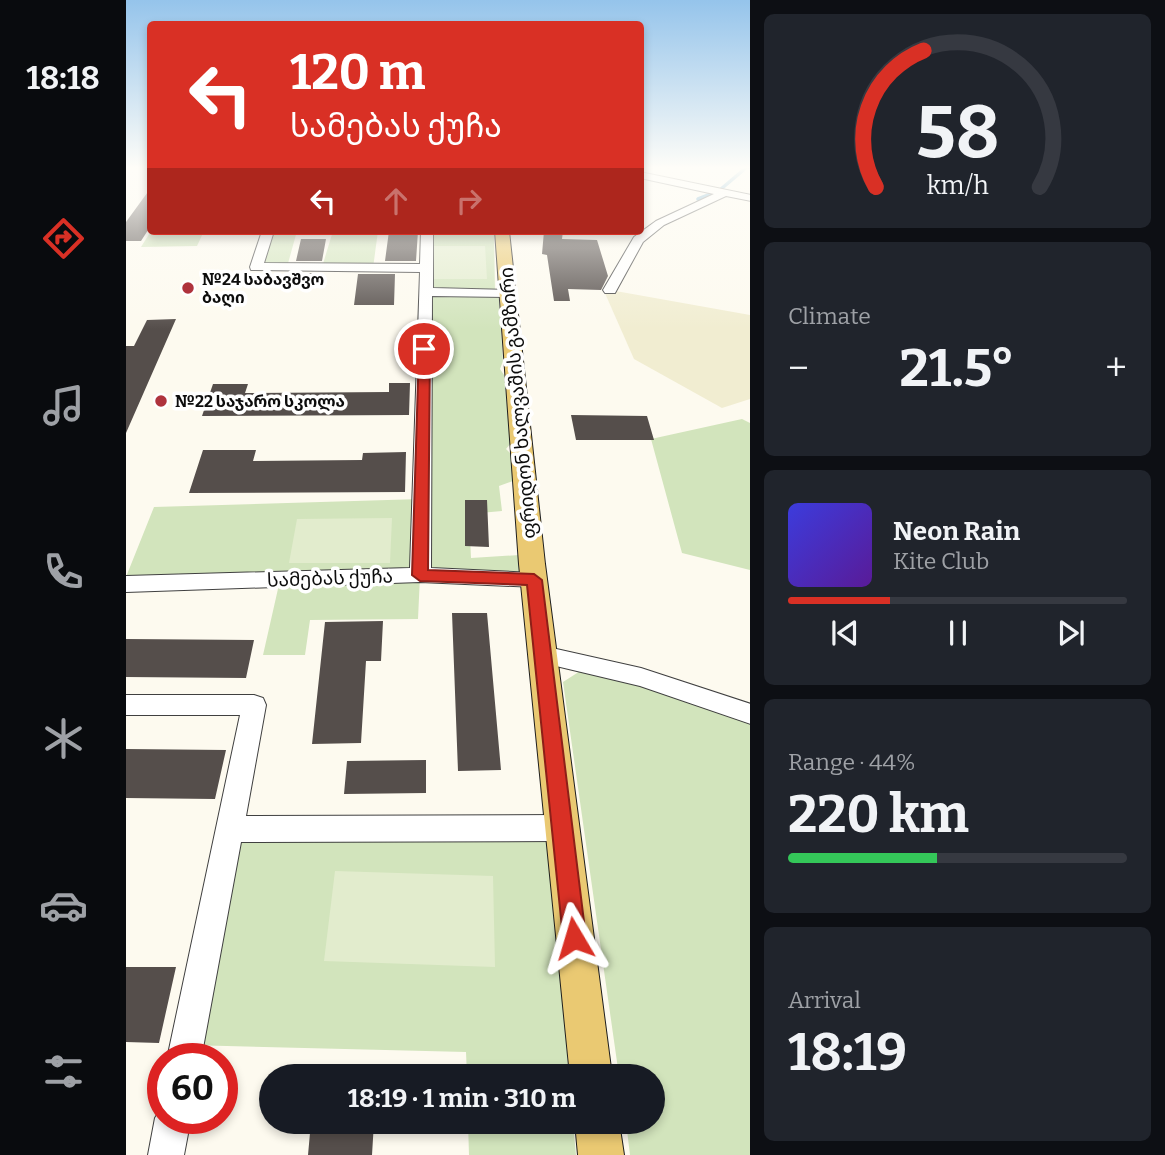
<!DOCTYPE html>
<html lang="en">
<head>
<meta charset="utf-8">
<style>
  body { margin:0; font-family:Bitter,"Noto Sans Georgian",serif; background:#20242c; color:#f1f3f6; height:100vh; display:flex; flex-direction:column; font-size:26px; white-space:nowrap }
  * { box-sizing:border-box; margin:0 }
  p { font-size:23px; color:#9ea1a6 }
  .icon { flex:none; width:38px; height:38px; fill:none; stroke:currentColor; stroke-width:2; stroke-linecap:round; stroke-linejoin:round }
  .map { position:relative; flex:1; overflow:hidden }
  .drawer { display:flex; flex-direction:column; gap:14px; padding:14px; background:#0d0f14; width:415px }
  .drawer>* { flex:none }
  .top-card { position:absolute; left:21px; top:21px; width:497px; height:214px; border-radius:7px; box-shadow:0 4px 10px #0003; background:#d93025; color:#fff; overflow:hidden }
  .speed { position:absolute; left:21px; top:1043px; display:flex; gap:14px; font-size:35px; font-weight:700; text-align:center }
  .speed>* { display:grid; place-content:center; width:91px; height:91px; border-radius:50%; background:#171b24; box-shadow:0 4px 10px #0003; line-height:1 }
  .speed .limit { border:10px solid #d22; background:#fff; color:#111 }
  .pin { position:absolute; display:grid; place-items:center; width:60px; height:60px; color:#fff; margin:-30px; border:4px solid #fff; border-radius:50%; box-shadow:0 2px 7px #0007 }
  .me { position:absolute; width:77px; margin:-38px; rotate:353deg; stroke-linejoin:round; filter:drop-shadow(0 0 5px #0008) }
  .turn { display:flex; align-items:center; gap:24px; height:147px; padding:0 28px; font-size:32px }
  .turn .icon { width:91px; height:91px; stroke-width:2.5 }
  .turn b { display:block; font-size:49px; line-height:60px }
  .lanes { display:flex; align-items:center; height:66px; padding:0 28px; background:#0003; justify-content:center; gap:35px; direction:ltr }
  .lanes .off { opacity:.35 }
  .big { font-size:52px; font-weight:700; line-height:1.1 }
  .drawer .tile { flex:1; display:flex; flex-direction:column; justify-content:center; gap:10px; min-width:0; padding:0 24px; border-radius:10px; background:#20242c }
  .drawer .dial { align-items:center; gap:0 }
  .dial svg { height:182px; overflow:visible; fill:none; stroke:#363941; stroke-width:7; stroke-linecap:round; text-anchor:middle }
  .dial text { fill:#f1f3f6; stroke:none }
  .song { display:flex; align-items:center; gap:21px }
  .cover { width:84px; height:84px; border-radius:10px; background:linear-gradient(135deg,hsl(240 70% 55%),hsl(270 70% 35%)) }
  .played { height:7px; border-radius:4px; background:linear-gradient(90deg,#d93025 30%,#363941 30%) }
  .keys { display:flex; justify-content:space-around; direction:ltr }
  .heat { display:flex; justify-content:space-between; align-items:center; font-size:38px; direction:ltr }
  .charge { height:10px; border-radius:5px; background:linear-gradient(90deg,#34c759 44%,#363941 0) }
  .trip { position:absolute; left:133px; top:1064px; width:406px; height:70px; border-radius:35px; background:#171b24; box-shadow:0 4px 10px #0003; font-weight:700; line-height:70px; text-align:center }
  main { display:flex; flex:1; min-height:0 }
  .dock { display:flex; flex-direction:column; width:126px; justify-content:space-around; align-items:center; background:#090b0e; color:#9ea1a6 }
  .dock .icon { width:49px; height:49px }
  .dock .active { color:#d93025 }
  .dock b { font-size:32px; color:#f1f3f6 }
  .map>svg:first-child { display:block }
  .farmland { fill:#f1edd1 }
  .green { fill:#d2e4bc }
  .pitch { fill:#e2eccd }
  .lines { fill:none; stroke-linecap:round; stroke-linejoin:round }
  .stream { stroke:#4793bf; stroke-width:3.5 }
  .building { fill:#554e4b }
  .minor-casing { stroke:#404040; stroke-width:2 }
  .major-casing { stroke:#1e1e1e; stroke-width:2 }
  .minor { fill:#fff; fill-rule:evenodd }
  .major { fill:#eac972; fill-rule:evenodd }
  .route { fill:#d93025; stroke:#8d1f18; stroke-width:2 }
  .poi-dot { fill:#af333d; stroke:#fff; stroke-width:2.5 }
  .labels { text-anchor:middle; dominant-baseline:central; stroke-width:7; stroke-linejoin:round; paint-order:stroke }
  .far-poi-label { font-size:16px; font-weight:bold; fill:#0d0d0d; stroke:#fff; text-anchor:start }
  .street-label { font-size:19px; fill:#0d0d0d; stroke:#fff }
</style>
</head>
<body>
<main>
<nav class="dock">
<b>18:18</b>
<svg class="icon active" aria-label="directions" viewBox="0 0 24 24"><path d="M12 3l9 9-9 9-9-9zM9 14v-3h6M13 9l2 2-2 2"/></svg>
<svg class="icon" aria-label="music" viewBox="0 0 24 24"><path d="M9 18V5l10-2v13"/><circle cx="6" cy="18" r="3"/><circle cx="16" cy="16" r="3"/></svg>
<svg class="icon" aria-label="phone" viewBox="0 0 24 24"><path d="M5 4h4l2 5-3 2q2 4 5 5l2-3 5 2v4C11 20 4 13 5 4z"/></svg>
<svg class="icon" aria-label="climate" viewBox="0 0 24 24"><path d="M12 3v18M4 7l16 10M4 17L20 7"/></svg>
<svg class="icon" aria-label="car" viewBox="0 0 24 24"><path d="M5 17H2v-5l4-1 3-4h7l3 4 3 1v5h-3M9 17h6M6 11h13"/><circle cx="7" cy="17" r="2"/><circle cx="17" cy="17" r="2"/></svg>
<svg class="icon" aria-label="filters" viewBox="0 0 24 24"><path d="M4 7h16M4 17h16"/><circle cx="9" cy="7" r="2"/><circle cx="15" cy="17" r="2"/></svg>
</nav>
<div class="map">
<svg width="625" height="1155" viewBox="0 0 625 1155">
  <rect width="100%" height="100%" fill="#fdfaef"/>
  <!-- farmland -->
  <path class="farmland" d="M484 290 624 315V399L596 408 508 359 478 291Z"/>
  <!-- green -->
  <path class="green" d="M25 231H78L71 246 15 247Z
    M142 231H171L161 267H130Z
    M207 231H252L247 268 196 267Z
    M301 231H368L369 293 373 299 377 361 374 369 378 375 385 443 380 449 385 454 387 481 373 486 376 511 343 514 345 558 394 555 397 579 294 576 292 619 184 620 179 655H137L154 580 0 577 28 507 295 499Z
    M616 419 624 423V570L556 553 525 439Z
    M462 666 624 714V1155H504L500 1122H527V1076H493L437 682Z
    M103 829 418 830 423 842 443 1076H341L340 1052 61 1045Z
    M342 1122H447L450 1155H343Z"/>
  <!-- pitch -->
  <path class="pitch" d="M307 246H359L361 279H305Z
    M266 518 264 563H163L171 519Z
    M209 871 367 876 369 967 198 961Z"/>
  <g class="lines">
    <!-- stream -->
    <path class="stream" d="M595 189 621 167
      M572 199 585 194"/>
  </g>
  <!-- building -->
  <path class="building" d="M24 189V227L15 241H0V222Z
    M263 231H292L290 261H259Z
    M418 231H437L436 239 471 240 482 276 475 290 442 289 444 301H428L421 255 416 254Z
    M175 239H200L196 261H170Z
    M167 273H194L192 286H165Z
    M232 274H269L268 305H228Z
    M50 319 0 433V346H8L21 320Z
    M263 383H284L283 415 76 416 87 384H122L119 393 263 392Z
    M445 415 521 416 528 440H450Z
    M77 450H130L127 461 236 460 237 453 280 452 279 492 63 493Z
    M339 500H361L363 547 339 546Z
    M326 613H361L375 770 332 771Z
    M257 621 255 661H240L235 743 186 744 199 622Z
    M0 639 128 640 120 678 0 677Z
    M0 749 100 750 89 799 0 798Z
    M300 760V793L218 794 221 761Z
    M0 967H50L33 1043 0 1042Z
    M185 1122H248L246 1155H182Z"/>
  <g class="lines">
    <!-- minor casing -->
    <g class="minor-casing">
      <path id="minor" d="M514 172 625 195V201L600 196 538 225 517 242 489 293H479L477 290 508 237 530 221 588 194 514 178Z
        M136 231H148L138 263 294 264 295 231H307V288L386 290 388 293 381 297 306 296 305 568 409 573 416 575 420 580 416 585 409 587 294 582 0 592V576L284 568 294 272 125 270 124 267Z
        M417 646 515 668 625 704V724L514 686 409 661 405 655 409 649Z
        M0 695H128L137 698 140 705 120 816 435 815 445 819 449 828 445 837 435 841 115 842 75 1059H41L114 715H0Z
        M37 1105V1118H65L58 1155H22L29 1118Z"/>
    </g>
    <!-- major casing -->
    <g class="major-casing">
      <path id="major" d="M369 231H383L419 564 486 1076H444L393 564Z
        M449 1122H493L498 1155H452Z"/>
    </g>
    <!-- minor -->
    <use href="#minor" class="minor"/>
    <!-- major -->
    <use href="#major" class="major"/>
  </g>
  <!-- sky -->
  <linearGradient id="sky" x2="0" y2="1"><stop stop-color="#95c4eb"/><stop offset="0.51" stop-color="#fefdf8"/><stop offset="1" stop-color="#fefdf8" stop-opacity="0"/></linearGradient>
  <rect width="625" height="329" fill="url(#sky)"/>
  <!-- route -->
  <path class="route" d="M298 345 304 349 302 570 408 574 416 580 460 938 456 946 448 950 440 946 437 938 401 585 294 581 286 575 293 349Z"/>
  <!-- markers -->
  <g class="poi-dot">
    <circle cx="62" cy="288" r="7"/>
    <circle cx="35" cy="401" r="7"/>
  </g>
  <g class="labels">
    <!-- far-poi labels -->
    <g class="far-poi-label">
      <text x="76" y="279">№24 საბავშვო<tspan x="76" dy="18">ბაღი</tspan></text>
      <text x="49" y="401">№22 საჯარო სკოლა</text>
    </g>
    <!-- street labels -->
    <g class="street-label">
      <text transform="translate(392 403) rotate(-95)">ფრიდონ ხალვაშის გამზირი</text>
      <text transform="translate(204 578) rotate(-2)">სამებას ქუჩა</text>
    </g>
  </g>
</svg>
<div class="speed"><div class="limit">60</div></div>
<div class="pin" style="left:298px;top:349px;background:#d93025"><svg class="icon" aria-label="arrive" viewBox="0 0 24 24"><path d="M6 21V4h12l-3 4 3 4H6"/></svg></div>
<svg class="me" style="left:448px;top:938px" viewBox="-20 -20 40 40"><path d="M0-17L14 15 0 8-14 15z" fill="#d93025" stroke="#fff" stroke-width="4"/></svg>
<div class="trip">18:19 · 1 min · 310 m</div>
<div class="top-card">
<div class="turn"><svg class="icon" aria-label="left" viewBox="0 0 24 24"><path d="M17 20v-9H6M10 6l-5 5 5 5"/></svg><div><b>120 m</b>სამებას ქუჩა</div></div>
<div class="lanes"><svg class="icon" aria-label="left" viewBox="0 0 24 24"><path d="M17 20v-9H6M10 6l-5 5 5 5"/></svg><svg class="icon off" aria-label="ahead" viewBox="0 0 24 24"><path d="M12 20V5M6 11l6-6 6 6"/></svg><svg class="icon off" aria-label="right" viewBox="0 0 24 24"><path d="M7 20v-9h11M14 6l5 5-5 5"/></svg></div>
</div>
</div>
<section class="drawer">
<div class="tile dial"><svg viewBox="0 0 100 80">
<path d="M14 69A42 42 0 1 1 86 69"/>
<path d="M14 69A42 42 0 0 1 35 9" stroke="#d93025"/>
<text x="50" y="56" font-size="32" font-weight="700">58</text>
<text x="50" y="72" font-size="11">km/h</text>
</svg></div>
<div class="tile"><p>Climate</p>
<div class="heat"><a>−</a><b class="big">21.5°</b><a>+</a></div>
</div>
<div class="tile">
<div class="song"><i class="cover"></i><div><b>Neon Rain</b><p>Kite Club</p></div></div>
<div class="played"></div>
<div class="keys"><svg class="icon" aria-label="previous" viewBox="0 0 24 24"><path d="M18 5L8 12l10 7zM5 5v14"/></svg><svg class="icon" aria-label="pause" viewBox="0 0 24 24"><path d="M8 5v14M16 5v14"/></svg><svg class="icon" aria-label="next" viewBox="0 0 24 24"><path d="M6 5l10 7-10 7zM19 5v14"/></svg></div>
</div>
<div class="tile"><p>Range · 44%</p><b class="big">220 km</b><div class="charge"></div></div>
<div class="tile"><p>Arrival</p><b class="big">18:19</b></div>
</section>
</main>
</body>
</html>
